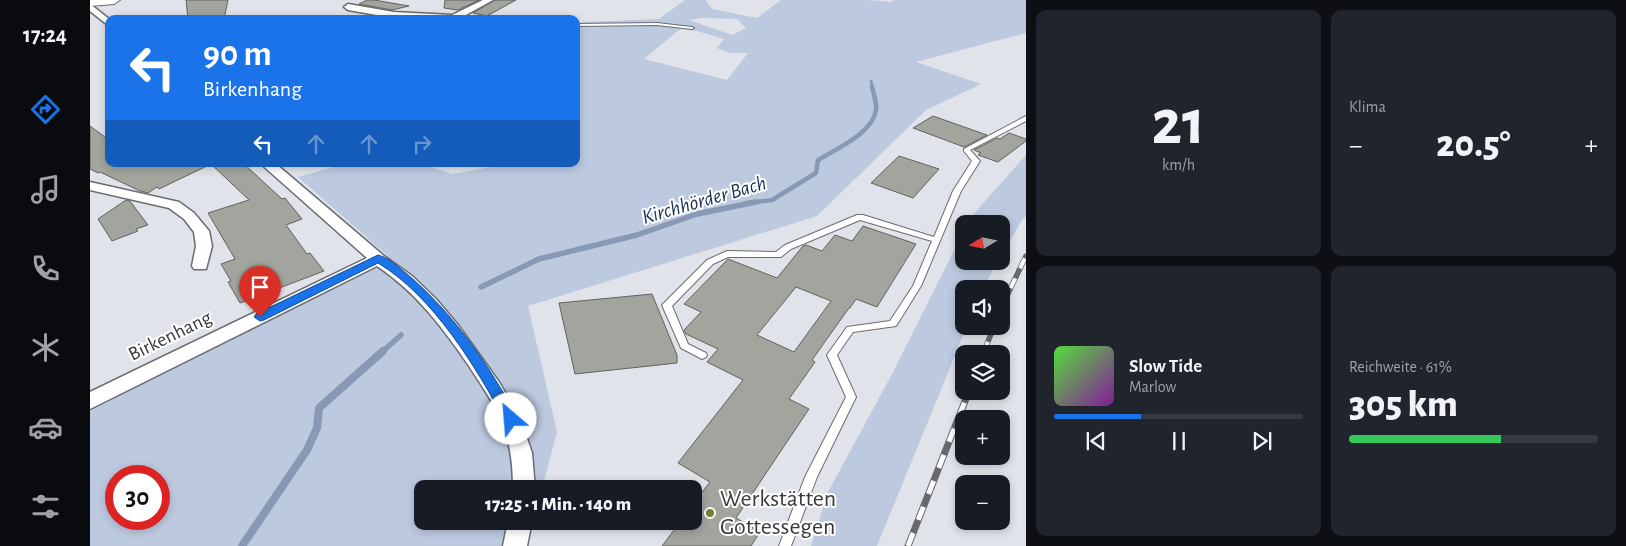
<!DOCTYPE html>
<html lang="de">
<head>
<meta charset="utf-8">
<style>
  body { margin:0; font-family:"Alegreya Sans",sans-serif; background:#20242c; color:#f1f3f6; height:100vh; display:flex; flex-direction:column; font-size:19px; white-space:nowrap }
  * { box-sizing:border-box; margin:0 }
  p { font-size:16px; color:#9ea1a6 }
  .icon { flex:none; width:28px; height:28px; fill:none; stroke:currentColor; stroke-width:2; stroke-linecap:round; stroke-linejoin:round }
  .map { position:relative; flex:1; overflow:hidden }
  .side { display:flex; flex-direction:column; gap:10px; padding:10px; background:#0d0f14; width:600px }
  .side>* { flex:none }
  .guide { position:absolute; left:15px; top:15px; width:475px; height:152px; border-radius:10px; box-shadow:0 2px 8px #0003; background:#1a73e8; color:#fff; overflow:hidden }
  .needle { width:32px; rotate:260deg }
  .tools { position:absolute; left:865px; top:215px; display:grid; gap:10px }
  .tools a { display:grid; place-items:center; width:55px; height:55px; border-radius:10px; background:#171b24; box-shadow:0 2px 8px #0003; font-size:25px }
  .speed { position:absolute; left:15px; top:465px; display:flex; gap:10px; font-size:25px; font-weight:700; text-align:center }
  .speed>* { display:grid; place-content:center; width:65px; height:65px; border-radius:50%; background:#171b24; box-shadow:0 2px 8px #0003; line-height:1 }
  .speed .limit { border:8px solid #d22; background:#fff; color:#111 }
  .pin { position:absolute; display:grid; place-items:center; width:42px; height:42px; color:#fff; margin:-51px -21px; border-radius:50% 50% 50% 0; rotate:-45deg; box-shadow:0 0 5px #0007 }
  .pin .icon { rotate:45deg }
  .me { position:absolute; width:55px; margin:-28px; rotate:333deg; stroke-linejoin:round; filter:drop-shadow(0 0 4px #0008) }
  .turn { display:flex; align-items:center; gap:18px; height:105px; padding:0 15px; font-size:22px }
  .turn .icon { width:65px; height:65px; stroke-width:2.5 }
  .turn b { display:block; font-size:35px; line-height:42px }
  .lanes { display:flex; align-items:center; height:48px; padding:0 15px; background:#0003; justify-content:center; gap:25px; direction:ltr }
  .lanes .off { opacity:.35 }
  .big { font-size:38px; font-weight:800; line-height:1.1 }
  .side .card { flex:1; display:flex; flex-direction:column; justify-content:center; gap:8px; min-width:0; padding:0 18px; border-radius:10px; background:#20242c }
  .side .dial { align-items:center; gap:0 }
  .dial b { font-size:65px; line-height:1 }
  .song { display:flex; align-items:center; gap:15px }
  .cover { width:60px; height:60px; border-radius:8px; background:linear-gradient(135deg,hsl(110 70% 55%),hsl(290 70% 35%)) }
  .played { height:5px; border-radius:2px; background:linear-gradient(90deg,#1a73e8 35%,#363941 35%) }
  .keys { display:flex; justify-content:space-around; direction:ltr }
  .heat { display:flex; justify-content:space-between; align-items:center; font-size:28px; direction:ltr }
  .charge { height:8px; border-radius:4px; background:linear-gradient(90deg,#34c759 61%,#363941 0) }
  .side .tiles { flex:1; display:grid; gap:10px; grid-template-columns:repeat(2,1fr) }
  .trip { position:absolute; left:324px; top:480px; width:288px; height:50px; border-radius:10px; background:#171b24; box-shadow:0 2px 8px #0003; font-weight:800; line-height:50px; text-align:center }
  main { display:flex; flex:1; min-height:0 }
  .dock { display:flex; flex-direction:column; width:90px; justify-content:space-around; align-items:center; background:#090b0e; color:#9ea1a6 }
  .dock .icon { width:35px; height:35px }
  .dock .selected { color:#1a73e8 }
  .dock b { font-size:22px; color:#f1f3f6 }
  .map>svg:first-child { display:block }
  .green { fill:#bcc9df; fill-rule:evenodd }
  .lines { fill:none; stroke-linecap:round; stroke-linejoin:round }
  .stream-far3 { stroke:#8998b4; stroke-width:3 }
  .stream-far2 { stroke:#8998b4; stroke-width:4.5 }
  .stream-far1 { stroke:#8998b4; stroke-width:5.5 }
  .stream { stroke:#8998b4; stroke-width:8 }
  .building { fill:#a2a49e; stroke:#61635d; fill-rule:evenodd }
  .service-casing { stroke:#6a6c71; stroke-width:2 }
  .minor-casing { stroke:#6a6c71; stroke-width:3 }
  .secondary-casing { stroke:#6a6c71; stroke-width:2 }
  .service { fill:#fff; fill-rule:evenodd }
  .minor { fill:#fff; fill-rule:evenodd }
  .secondary { fill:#fff; fill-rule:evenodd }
  .rail-far1-casing { stroke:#67696d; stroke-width:5.5 }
  .rail-casing { stroke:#67696d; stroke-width:7 }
  .rail-far1 { stroke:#fff; stroke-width:4; stroke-dasharray:11; stroke-linecap:butt }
  .rail { stroke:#fff; stroke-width:5; stroke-dasharray:14; stroke-linecap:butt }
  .route { fill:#1a73e8; stroke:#114b97 }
  .poi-dot { fill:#708232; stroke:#fff; stroke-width:2 }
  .labels { text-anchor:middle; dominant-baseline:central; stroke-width:4; stroke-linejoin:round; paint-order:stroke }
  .street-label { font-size:20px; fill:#393a3d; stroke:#fff }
  .water-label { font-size:21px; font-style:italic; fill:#1c3057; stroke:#fff }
  .near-poi-label { font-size:24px; fill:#393a3d; stroke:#fff; text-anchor:start }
</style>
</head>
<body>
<main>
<nav class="dock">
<b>17:24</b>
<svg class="icon selected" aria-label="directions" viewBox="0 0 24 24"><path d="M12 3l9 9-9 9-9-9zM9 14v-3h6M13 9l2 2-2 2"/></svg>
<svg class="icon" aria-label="music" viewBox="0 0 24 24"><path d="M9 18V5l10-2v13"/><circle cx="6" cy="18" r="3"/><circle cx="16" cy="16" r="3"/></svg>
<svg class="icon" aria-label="phone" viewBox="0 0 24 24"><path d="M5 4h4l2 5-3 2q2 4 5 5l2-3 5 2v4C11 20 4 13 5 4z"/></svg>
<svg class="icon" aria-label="climate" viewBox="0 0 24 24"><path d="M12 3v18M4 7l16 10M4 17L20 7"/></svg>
<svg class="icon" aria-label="car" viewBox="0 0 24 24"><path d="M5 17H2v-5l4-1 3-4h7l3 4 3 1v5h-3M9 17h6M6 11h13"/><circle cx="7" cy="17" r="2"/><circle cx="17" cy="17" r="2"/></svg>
<svg class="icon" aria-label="filters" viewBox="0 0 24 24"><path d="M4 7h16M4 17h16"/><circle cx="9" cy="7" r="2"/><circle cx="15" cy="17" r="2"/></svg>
</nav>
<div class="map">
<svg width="936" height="546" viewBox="0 0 936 546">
  <rect width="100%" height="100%" fill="#e0e3e9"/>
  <!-- green -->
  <path class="green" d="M595 0H617L616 1 622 9 667 18 691 0H778L801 2 804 0H936V33L826 62 891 84 836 110 727 216 438 306 467 432 452 489H332V521H443L437 546H0V411L298 256 208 177 255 164H332L362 174 419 164H486V34L494 22 569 19ZM613 18 647 19 656 28 642 35 599 20ZM590 29 607 31 634 39 627 48 639 53H658L637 80 554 59ZM26 476H69V519H26Z
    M936 155V216L932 220 911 256V224H877L880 218Z
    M874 231V261H908L893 289H874V326H877L787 546H721L738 492 802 374Z"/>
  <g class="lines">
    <!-- stream-far3 -->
    <path class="stream-far3" d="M781 81 783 89"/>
    <!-- stream-far2 -->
    <path class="stream-far2" d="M656 203 682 200 726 173 728 160C746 149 783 133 786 110 787 103 784 95 782 87"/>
    <!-- stream-far1 -->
    <path class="stream-far1" d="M391 287 449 259 547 235 607 214 666 202
      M292 352 311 335"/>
    <!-- stream -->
    <path class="stream" d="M152 546 217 450 227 428 229 408 293 351"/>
  </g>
  <!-- building -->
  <path class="building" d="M96 0H138L134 19H98Z
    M277 0H284L319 6 302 10 269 4Z
    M355 0H389L368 10 354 8Z
    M405 0H426L397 16 383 13Z
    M843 116 897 135 874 147 823 128Z
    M0 126 19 140V164H154L192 199 195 198 212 219 196 225 217 254 220 253 234 271 150 303 138 282 141 281 131 264 145 259 118 213 159 200 121 164 69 189 67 187 58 193 50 191 10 172 8 173 0 169Z
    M919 133 936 139V141L908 162 888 155 891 153 884 150 907 138 910 139Z
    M809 156 849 169 823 198 781 183Z
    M36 200 40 201 58 225 46 229 48 231 22 241 8 219Z
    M773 226 826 244 787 307 766 299 760 308H759L722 360 725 362 699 399 719 409 646 518 670 532 661 546H572L591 521H602V505L620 482 588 463 653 380 617 362 628 349 596 334 594 330 611 312 594 304 638 259 687 278 713 246 716 245 732 251 745 235 762 241ZM706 287 741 301 704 352 667 335Z
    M562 294 587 355V363L485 374 469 303Z"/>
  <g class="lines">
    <!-- service casing -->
    <g class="service-casing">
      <path id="service" d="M567 23 602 27 604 28 602 29 567 25 486 26V24Z
        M936 116V121L880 150 890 161 871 191 831 286 806 326 763 332 747 355 766 397 727 477 701 546H689L715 477 756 397 737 355 757 327 800 321 823 286 842 241 770 220 701 249 691 257H638L623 264 582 306 598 344 616 353 617 355 616 357 612 359 591 348 572 305 617 260 637 251 686 252 695 245 767 215H773L844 237 863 191 882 161 874 151V149Z"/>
    </g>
    <!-- minor casing -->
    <g class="minor-casing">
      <path id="minor" d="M393 0H403L374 16 382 19 304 18 258 10 254 7 258 4 304 12 362 15Z
        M0 4 19 19V26L0 11Z
        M171 164H186L294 256 322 276 346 299 368 325 409 382 430 418 442 453 445 489H423C423 467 421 446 413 425 405 404 391 385 379 366 353 328 326 292 287 266L0 409V392L277 258Z
        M0 182 89 202 104 213 119 231 122 246 116 269H104L102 266 106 246 104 232 94 219 79 208 0 190Z
        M418 521H442L437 546H413Z"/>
    </g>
    <!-- secondary casing -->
    <g class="secondary-casing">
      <path id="secondary" d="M0 0H30L24 4 0 6Z"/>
    </g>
    <!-- service -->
    <use href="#service" class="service"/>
    <!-- minor -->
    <use href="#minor" class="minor"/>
    <!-- secondary -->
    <use href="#secondary" class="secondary"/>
    <!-- rail-far1 casing -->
    <g class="rail-far1-casing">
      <path id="rail-far1" d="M911 308 936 256
        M894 352 904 326"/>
    </g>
    <!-- rail casing -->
    <g class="rail-casing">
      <path id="rail" d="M893 354 894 351
        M818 546 879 391"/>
    </g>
    <!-- rail-far1 -->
    <use href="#rail-far1" class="rail-far1"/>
    <!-- rail -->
    <use href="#rail" class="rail"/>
  </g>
  <!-- route -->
  <path class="route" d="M288 255C300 258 308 267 317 274 363 313 400 366 428 419L426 423 421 425 416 423C387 368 343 296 288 263L174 320 170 321 164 317 166 314Z"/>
  <!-- markers -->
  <circle class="poi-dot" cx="620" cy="513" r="5"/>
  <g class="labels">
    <!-- street labels -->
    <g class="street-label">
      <text transform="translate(80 336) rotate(-26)">Birkenhang</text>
    </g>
    <!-- water labels -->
    <g class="water-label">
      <text transform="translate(614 200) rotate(-16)">Kirchhörder Bach</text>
    </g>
    <!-- near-poi labels -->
    <g class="near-poi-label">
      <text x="630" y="499">Werkstätten<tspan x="630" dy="28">Gottessegen</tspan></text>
    </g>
  </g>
</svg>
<div class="tools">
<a><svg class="needle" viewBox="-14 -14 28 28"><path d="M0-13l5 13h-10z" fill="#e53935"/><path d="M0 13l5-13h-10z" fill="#9ea1a6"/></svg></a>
<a><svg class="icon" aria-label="sound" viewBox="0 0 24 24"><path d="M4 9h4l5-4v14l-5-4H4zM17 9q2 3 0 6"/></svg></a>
<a><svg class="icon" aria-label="layers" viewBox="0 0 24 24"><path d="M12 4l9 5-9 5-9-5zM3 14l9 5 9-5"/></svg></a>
<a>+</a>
<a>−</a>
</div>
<div class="speed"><div class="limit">30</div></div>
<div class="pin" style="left:170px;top:317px;background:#d93025"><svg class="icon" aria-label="arrive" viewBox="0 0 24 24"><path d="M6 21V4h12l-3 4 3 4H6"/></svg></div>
<svg class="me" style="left:421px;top:419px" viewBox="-20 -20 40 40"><circle r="19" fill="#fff"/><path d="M0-13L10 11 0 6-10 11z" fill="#1a73e8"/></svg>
<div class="trip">17:25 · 1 Min. · 140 m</div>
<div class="guide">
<div class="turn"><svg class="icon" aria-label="left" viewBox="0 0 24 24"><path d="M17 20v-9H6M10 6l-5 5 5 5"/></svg><div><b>90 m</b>Birkenhang</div></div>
<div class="lanes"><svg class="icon" aria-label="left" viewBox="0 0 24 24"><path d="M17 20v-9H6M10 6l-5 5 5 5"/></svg><svg class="icon off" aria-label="ahead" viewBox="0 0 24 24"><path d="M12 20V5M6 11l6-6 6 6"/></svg><svg class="icon off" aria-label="ahead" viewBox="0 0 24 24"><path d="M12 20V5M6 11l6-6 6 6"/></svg><svg class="icon off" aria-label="right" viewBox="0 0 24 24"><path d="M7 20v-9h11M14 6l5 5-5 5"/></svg></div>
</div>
</div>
<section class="side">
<div class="tiles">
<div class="card dial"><b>21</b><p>km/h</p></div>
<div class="card"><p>Klima</p>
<div class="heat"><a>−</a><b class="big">20.5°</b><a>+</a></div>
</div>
<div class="card">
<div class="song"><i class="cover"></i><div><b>Slow Tide</b><p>Marlow</p></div></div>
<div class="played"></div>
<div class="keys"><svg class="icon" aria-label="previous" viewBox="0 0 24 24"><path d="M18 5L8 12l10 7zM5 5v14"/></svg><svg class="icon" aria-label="pause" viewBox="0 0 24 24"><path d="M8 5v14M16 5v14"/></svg><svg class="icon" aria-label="next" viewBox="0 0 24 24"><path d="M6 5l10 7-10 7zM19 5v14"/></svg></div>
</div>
<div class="card"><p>Reichweite · 61%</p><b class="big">305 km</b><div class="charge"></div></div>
</div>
</section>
</main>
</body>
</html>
